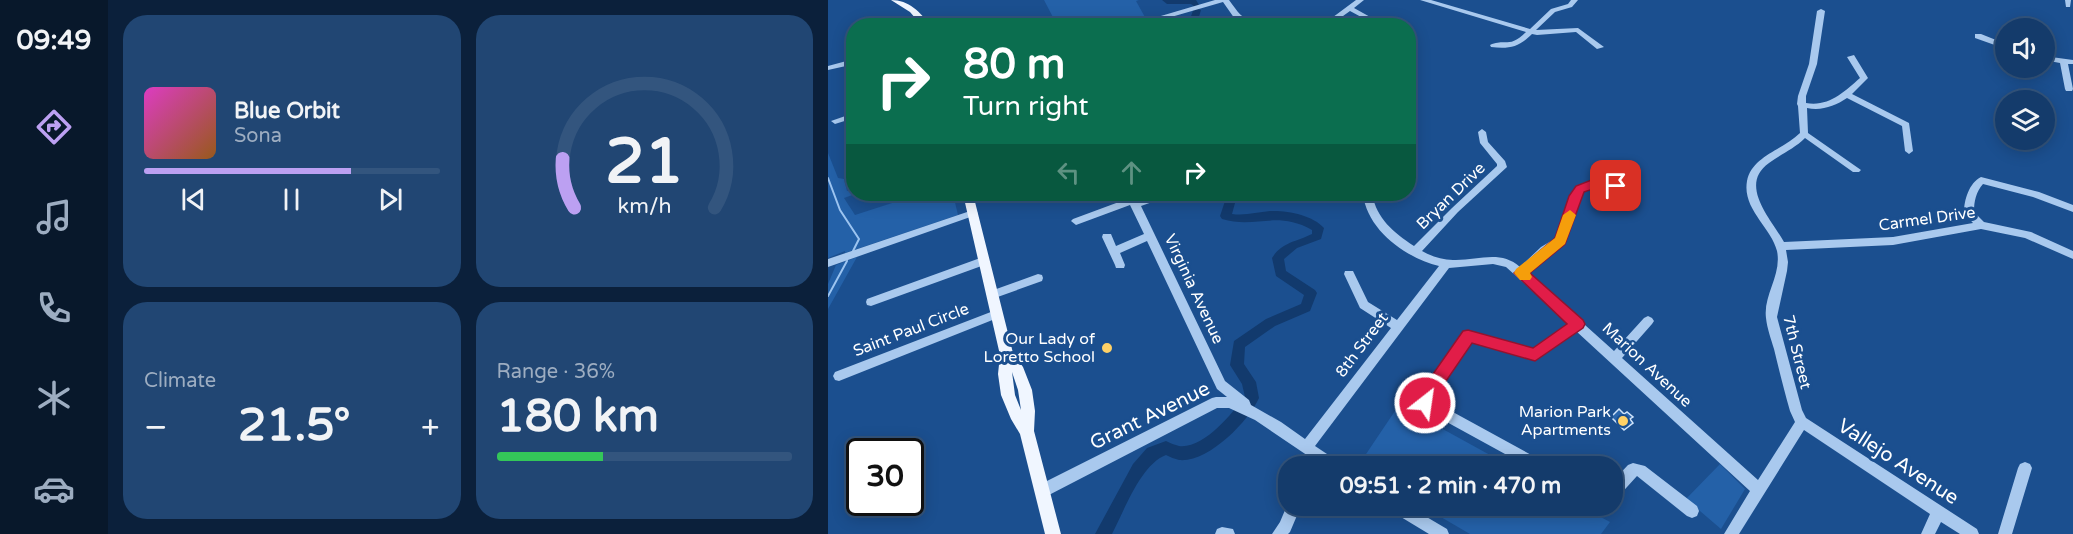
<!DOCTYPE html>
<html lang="en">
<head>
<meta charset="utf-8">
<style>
  body { margin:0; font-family:"Varela Round",sans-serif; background:#214673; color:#f1f3f6; height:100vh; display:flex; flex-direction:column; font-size:22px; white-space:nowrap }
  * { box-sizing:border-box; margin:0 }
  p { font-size:20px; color:#9dadc1 }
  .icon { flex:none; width:33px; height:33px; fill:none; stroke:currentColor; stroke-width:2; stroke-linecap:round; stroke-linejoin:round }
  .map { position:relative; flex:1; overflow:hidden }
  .side { display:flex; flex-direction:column; gap:15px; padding:15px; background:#0b203b; width:720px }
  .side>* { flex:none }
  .hud { position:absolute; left:18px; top:18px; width:570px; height:183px; border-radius:24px; box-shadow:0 3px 15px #0003,0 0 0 2px #33557e; background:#0b6e4f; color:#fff; overflow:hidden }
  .tools { position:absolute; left:1167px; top:18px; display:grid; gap:12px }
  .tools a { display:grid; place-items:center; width:60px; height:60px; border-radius:50%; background:#143b6b; box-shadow:0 3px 15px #0003,0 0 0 2px #33557e; font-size:30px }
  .speed { position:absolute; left:18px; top:438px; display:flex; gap:12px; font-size:30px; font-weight:700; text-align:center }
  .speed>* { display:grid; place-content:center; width:78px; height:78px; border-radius:50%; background:#143b6b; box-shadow:0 3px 15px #0003,0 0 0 2px #33557e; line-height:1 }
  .speed .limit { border:3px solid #111; border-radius:9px; background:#fff; color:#111 }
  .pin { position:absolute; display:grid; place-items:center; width:51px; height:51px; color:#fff; margin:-26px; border-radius:12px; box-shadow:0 3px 9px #0006 }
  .me { position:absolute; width:66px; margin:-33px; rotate:30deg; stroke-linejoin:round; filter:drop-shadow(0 0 4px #0008) }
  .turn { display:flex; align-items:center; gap:21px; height:126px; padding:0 18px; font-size:27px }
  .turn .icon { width:78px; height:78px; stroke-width:2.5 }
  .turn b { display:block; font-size:42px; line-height:51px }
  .lanes { display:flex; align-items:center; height:57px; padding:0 18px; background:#0003; justify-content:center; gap:30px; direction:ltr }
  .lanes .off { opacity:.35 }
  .big { font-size:45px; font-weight:700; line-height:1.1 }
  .side .tile { flex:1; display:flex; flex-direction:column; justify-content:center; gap:9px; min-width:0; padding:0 21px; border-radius:24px; background:#214673 }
  .side .dial { align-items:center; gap:0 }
  .dial svg { height:156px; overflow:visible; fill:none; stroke:#33557e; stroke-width:7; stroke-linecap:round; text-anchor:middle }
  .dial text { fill:#f1f3f6; stroke:none }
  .song { display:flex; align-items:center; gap:18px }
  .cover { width:72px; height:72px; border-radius:9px; background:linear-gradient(135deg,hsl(310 70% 55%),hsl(30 70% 35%)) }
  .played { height:6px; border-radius:3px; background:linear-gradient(90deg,#bca0f2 70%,#33557e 70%) }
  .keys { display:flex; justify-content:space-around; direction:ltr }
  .heat { display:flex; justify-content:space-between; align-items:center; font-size:33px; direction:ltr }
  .charge { height:9px; border-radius:4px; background:linear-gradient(90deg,#34c759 36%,#33557e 0) }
  .side .tiles { flex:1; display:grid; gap:15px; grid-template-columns:repeat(2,1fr) }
  .trip { position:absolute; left:450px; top:456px; width:345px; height:60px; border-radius:24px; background:#143b6b; box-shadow:0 3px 15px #0003,0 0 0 2px #33557e; font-weight:700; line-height:60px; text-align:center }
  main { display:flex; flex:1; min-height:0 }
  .menu { display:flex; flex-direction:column; width:108px; justify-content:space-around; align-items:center; background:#08182b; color:#9dadc1 }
  .menu .icon { width:42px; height:42px }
  .menu .active { color:#bca0f2 }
  .menu b { font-size:27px; color:#f1f3f6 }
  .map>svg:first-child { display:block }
  .green { fill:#2461a8 }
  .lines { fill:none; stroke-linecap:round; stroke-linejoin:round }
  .stream { stroke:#9cc4f0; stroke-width:2 }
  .river { fill:#123a6d; fill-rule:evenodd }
  .building { fill:#2a66ad; stroke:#cfe3fa; stroke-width:1.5 }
  .minor { fill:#a9c9ee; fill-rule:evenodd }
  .major { fill:#f0f6ff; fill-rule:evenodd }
  .route { fill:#e11d48; stroke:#92132f; stroke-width:1.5 }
  .slow { fill:#f59e0b }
  .poi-dot { fill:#ffd166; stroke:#1b4f8f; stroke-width:2 }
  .labels { text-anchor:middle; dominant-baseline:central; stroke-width:6; stroke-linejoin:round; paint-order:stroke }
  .street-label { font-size:16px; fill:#fff; stroke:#1b4f8f }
  .poi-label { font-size:16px; fill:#fff; stroke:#1b4f8f; text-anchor:end }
  .near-street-label { font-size:20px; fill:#fff; stroke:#1b4f8f }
</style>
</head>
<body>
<main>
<nav class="menu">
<b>09:49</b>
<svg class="icon active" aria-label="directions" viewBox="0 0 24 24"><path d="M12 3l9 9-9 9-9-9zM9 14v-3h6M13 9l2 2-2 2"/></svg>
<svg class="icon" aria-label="music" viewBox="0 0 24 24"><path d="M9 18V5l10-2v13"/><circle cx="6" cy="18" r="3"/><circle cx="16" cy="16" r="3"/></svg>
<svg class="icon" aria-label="phone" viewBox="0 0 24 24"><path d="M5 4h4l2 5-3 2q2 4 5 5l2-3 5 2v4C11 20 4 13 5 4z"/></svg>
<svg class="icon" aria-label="climate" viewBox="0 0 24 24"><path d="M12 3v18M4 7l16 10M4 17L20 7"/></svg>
<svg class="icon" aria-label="car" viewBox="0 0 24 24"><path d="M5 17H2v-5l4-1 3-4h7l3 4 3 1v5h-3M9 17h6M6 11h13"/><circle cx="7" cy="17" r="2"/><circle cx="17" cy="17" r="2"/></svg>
</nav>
<section class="side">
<div class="tiles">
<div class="tile">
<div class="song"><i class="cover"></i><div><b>Blue Orbit</b><p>Sona</p></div></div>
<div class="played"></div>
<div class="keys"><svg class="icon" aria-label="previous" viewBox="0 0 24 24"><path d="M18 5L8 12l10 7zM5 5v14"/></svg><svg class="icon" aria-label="pause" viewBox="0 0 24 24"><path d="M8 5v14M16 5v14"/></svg><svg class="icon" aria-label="next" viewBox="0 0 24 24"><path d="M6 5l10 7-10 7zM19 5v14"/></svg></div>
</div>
<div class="tile dial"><svg viewBox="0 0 100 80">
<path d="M14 69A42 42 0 1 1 86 69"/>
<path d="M14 69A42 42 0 0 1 8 44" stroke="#bca0f2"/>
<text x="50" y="56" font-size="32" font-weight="700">21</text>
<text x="50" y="72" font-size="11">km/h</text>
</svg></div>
<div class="tile"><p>Climate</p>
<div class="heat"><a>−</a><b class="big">21.5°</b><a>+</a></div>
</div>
<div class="tile"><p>Range · 36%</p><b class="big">180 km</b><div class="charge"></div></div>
</div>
</section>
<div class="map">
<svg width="1245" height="534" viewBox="0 0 1245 534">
  <rect width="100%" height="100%" fill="#1b4f8f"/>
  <!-- green -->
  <path class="green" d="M216 0H311L308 1 318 19 295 25H229Z
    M0 153 10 178 16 179 19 191 25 189 27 194 16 198 27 215 92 194H125L130 215 17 253V251L0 258Z
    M29 257 0 309V284L8 265Z
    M571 405 682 466H530Z
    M892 464 917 489 893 529 858 499Z
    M594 506H752L782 522 773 534H642Z"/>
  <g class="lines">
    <!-- stream -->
    <path class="stream" d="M0 178 12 210 31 239 25 251
      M0 296 19 261"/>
    <!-- river -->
    <path class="river" d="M334 0H368L371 5 367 7 363 4H339Z
      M366 8 373 10 370 20 365 26H356L362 19Z
      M404 194H416L407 203 404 214C418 216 429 212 442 211 458 210 485 215 496 228L493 239 469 248 456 259 458 271 487 290 489 293 482 311 447 326 417 347 416 364 428 382 431 398C420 422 380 463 351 460 347 459 342 457 338 455 313 464 296 511 284 534H267L305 464 319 448 338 441C342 443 347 445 351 446 376 449 403 414 417 397L414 384 402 365 406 341 438 319 473 304 476 295 448 276 444 258C454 242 468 242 484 234V230C448 210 428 229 394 219L392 216 397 201Z"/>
  </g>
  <!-- building -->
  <path class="building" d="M791 409 796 414 799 412 805 417 802 419 805 423 796 430 783 417Z"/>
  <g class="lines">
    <!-- minor -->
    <path class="minor" d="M387 0H401C413 16 415 23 437 18L441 20 425 25 409 22 395 2 312 26H299Z
      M528 0H536L526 8 544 18 535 26H527L535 18 522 11 501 26H493Z
      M592 0H603L702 29 723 9 740 4 743 0H750L744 7 727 12 708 30 750 28 776 47 769 49 748 32 709 35 704 34C691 47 682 49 663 47L662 45C678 38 681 49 698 32Z
      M1237 0H1243L1242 7H1238Z
      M993 9 997 11 989 64 978 96V103C1001 107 1016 92 1032 78L1019 57 1026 55 1040 78 1024 94 1081 123 1085 151 1081 154 1077 151 1074 126 1019 98C1007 106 994 111 979 108L980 133 1033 170 1031 172H1025L977 138C966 149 953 154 941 163 910 185 943 219 956 242L1065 237 1145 223 1136 213C1136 200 1141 183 1153 177L1211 192 1245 205V212L1205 197 1155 184C1148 192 1146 201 1146 212L1156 222 1203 232 1245 251V259L1197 238 1153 229 1065 245 958 250 960 262 959 271 949 317 974 410 978 418 1149 529 1151 534H1132L1113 522 1107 534H1093L1102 514 976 430 911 534H896L922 491 748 331 707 359 643 341 603 400 716 462 717 466H699L595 409 591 399 593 395 636 333 640 331 706 349 741 324 678 267 665 264 621 268 487 446 511 462 512 466H495L427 420 401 408H389L219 496 214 498 209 496 207 491 209 486 384 398 388 397H399L389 389 319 241 292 253 297 265 296 268H288L287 265 274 237 275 234H283L288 246 316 234 302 205 248 225 243 221 245 219 299 199 298 194H306L311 200 329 194H342L341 196 313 206 397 381 421 400 423 405 453 422 477 439 563 328 532 308 516 274 517 271H525L540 302 569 320 611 266C578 258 539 230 535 194H544C549 219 565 232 586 246L624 208 669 166V164L652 143 650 132 654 129 658 132 660 142 677 161 679 167 630 212 594 251C603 256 614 260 625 260 649 261 672 249 692 267L713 247 728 238 742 196 749 187 766 180H782L803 194 805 196 803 198C788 200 783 180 763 188 758 190 755 192 752 197L736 243 721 253 699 273 786 351 816 318 820 316 824 318 826 321 824 324 794 358 930 480 967 422 962 411C956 390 951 370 946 349 943 339 939 328 938 318 935 295 954 275 949 251 943 227 914 209 919 181 924 156 955 150 972 133L970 106 969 104 970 96 981 64 989 11Z
      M1147 34H1153L1178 44V49L1147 38Z
      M1216 56 1245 60V64H1240L1245 89 1244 91H1238L1237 89 1232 63 1216 60Z
      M26 59V90H24L20 88 18 66 0 70V66Z
      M26 113V118L7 124 3 121Z
      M145 210 150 213 148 215 0 267V259Z
      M155 257 160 261 159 264 43 306 39 305 38 302 39 299Z
      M210 274 214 275 215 278 214 281 164 299 160 298 159 295 160 292Z
      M168 310 172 311 174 314 172 317 11 381 7 380 5 376 7 372Z
      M1197 462 1202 464 1204 468 1184 534H1170L1190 468 1192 464Z
      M805 463 817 466 869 506 871 511 869 516 864 518 859 516 809 476 789 498 784 499V482L800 465Z
      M460 503V506H473L462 532 460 534H444L452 522Z
      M561 506H580L619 529 621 534H601L563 511Z
      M394 527 405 529 407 534H387L389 529Z"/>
    <!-- major -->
    <path class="major" d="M63 0C81 0 92 12 103 26H94L82 12Z
      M135 194H145L185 353 195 367 204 390 207 411 206 431 233 534H217L192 434 183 419 173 395 170 374 172 355ZM184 372 190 390 193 410 187 395Z"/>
  </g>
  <!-- route -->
  <path class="route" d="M766 179H782L795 186 788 191C776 187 769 187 756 192L737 244 702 273 755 320 757 324 755 328 707 361 644 343 605 400 603 408 597 410 591 408 589 399 591 394 635 331 640 330 705 348 739 324 686 273 727 238 741 196 748 186Z"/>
  <!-- slow -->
  <path class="slow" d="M742 210 748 215 737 244 702 273 704 277 702 280H692L686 273 688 269 727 238 735 215Z"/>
  <!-- markers -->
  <g class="poi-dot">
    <circle cx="279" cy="348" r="6"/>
    <circle cx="795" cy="421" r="6"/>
  </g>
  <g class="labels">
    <!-- street labels -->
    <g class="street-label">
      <text transform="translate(623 196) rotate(-44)">Bryan Drive</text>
      <text transform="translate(1099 219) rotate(-8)">Carmel Drive</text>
      <text transform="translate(366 289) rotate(65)">Virginia Avenue</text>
      <text transform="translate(83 330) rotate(-21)">Saint Paul Circle</text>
      <text transform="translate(534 345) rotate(-53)">8th Street</text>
      <text transform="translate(969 352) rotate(76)">7th Street</text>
      <text transform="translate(819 365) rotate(43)">Marion Avenue</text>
    </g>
    <!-- poi labels -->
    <g class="poi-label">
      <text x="267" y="339">Our Lady of<tspan x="267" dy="18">Loretto School</tspan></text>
      <text x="783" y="412">Marion Park<tspan x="783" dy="18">Apartments</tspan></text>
    </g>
    <!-- near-street labels -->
    <g class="near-street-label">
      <text transform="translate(322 416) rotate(-26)">Grant Avenue</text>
      <text transform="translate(1070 462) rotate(33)">Vallejo Avenue</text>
    </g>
  </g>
</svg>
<div class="tools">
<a><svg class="icon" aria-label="sound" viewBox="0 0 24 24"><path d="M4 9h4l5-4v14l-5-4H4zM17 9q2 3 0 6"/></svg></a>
<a><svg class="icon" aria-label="layers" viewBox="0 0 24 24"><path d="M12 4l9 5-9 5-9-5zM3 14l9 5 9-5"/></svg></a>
</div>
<div class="speed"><div class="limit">30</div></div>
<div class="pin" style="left:788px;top:186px;background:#d93025"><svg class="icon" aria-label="arrive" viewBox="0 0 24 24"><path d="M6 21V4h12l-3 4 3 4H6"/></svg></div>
<svg class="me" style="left:597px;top:403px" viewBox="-20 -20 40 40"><circle r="17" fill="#e11d48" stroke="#fff" stroke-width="3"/><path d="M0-11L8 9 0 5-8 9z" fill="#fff"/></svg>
<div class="trip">09:51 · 2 min · 470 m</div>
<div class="hud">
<div class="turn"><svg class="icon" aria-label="right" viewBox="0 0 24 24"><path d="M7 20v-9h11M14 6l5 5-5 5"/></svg><div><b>80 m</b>Turn right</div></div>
<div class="lanes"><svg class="icon off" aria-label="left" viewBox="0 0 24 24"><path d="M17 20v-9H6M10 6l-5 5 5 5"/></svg><svg class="icon off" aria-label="ahead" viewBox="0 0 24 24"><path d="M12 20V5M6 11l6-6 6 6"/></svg><svg class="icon" aria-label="right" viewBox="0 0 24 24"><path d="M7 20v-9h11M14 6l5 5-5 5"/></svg></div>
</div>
</div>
</main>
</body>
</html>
